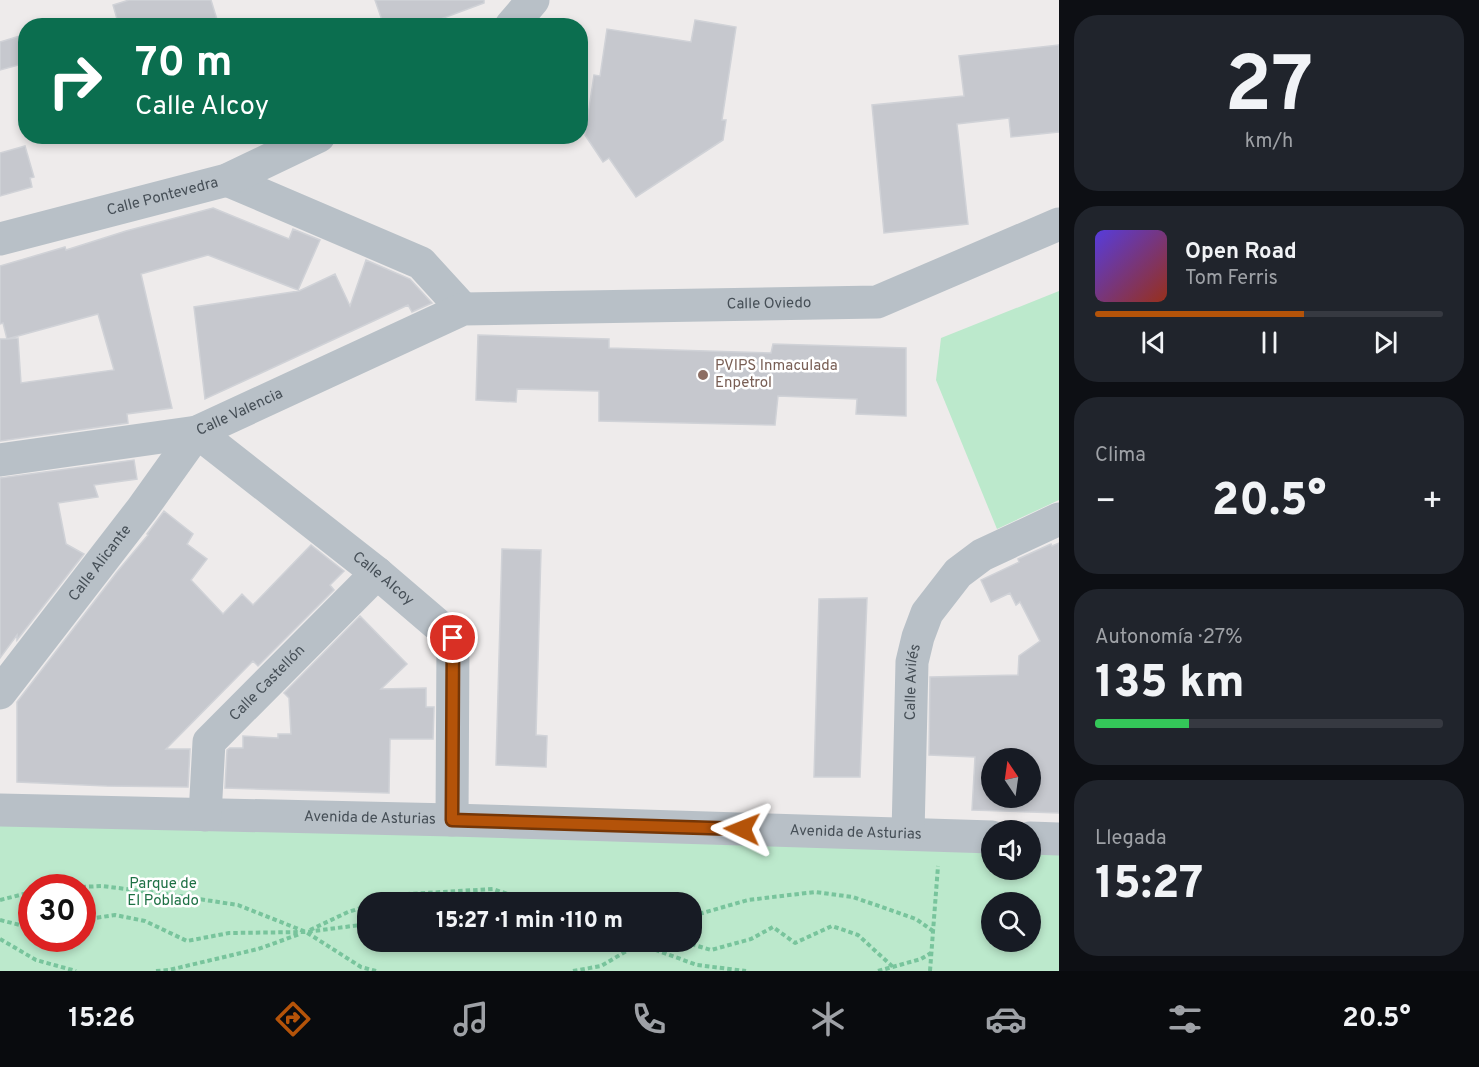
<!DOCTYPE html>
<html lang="es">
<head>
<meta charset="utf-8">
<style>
  body { margin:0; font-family:Overpass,sans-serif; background:#20242c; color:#f1f3f6; height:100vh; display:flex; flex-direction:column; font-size:22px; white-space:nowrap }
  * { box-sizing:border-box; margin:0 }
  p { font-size:20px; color:#9ea1a6 }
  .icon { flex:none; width:33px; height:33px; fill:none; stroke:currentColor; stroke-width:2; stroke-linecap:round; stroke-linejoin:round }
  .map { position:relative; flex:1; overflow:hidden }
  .sheet { display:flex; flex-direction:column; gap:15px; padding:15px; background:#0d0f14; width:420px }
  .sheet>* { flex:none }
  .hud { position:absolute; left:18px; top:18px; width:570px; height:126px; border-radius:24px; box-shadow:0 3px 9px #0003; background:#0b6e4f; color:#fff; overflow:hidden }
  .needle { width:39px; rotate:347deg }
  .fabs { position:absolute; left:981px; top:748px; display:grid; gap:12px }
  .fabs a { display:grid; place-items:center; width:60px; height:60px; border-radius:50%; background:#171b24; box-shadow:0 3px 9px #0003; font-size:30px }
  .speed { position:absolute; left:18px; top:874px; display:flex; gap:12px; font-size:30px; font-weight:700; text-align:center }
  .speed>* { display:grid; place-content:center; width:78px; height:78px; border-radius:50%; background:#171b24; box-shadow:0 3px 9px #0003; line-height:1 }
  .speed .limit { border:9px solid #d22; background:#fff; color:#111 }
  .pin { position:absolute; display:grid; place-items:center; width:51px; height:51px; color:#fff; margin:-26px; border:3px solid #fff; border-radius:50%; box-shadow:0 2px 6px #0007 }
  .me { position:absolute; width:66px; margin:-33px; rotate:272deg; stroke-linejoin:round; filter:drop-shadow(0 0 4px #0008) }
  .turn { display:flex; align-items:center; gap:21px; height:126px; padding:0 18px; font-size:27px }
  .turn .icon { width:78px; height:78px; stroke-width:2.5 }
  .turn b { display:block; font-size:42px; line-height:51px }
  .big { font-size:45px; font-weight:800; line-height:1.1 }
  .sheet .widget { flex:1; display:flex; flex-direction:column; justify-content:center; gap:9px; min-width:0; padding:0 21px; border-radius:24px; background:#20242c }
  .sheet .dial { align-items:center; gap:0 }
  .dial b { font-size:78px; line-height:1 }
  .song { display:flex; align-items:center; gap:18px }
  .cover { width:72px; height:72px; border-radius:9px; background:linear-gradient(135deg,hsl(250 70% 55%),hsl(10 70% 35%)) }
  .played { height:6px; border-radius:3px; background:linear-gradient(90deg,#b45309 60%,#363941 60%) }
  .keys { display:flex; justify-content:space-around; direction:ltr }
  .heat { display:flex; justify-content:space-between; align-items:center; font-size:33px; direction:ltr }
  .charge { height:9px; border-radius:4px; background:linear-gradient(90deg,#34c759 27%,#363941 0) }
  .trip { position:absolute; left:357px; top:892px; width:345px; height:60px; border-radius:24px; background:#171b24; box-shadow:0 3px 9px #0003; font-weight:800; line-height:60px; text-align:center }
  .tab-bar { display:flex; height:96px; justify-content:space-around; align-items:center; background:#090b0e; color:#9ea1a6 }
  .tab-bar .icon { width:42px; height:42px }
  .tab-bar .selected { color:#b45309 }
  .tab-bar b { font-size:27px; color:#f1f3f6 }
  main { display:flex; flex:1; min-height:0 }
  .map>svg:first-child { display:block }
  .green { fill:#bce9cc; fill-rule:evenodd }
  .building { fill:#c6c8ce; stroke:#d0d2d7; stroke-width:1.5; fill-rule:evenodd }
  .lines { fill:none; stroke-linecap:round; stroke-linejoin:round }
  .path { stroke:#78c49c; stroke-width:4; stroke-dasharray:4.5 3; stroke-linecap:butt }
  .minor { stroke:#b8c0c7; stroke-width:33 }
  .route-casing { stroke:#753606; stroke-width:15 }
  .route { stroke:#b45309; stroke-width:10 }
  .education-dot { fill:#8d6e63; stroke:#fff; stroke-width:2 }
  .labels { text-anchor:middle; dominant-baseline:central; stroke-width:5; stroke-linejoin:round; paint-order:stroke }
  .street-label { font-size:15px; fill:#464f57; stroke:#fff }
  .education-label { font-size:15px; fill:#785e54; stroke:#fff; text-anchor:start }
  .park-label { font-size:15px; fill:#1e7145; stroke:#fff }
</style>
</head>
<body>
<main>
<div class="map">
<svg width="1059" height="971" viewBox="0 0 1059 971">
  <rect width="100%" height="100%" fill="#eeebeb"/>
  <!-- green -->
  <path class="green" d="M1059 291V500L997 529 936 380 941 338Z
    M0 809 991 837 992 870H1030L1031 838 1059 839V971H0ZM32 888H82V939H32ZM368 903H692V942H368ZM992 903H1030V942H992Z"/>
  <!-- building -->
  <path class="building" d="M129 0H211L219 26H119L113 5Z
    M375 0H484V3L422 26H384Z
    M695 20 736 27 722 120H726L723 140 636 197 609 158 603 162 585 135 594 75 600 76 607 29 691 42Z
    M26 34V63L0 70V42Z
    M1059 45V132L1011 137 1009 118 957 124 968 224 884 233 872 105 964 96 959 56Z
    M25 146 34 177 30 178 32 187 0 196V153Z
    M213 208 289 239 293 229 320 240 298 290 208 255 141 274 172 408 127 414 128 423 0 441V339H7L3 323 0 324V266L65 247 66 250 126 231ZM98 314 114 370 21 383 18 338 7 339Z
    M366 260 410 279 432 303 412 312 408 305 205 399 194 307 299 291 335 274 350 306Z
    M478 335 609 339V348L771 353 773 344 906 348V416L856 414 857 399 778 396 775 425 599 421V391L517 389 516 402 476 400Z
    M134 460 137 479 94 485 98 497 58 503 66 544 84 554 17 640V635L0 658V478Z
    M164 511 193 534 187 544 207 559 191 580 223 614 242 594 253 605 311 545 344 571 330 585 334 590 258 666 253 661 166 749H190L188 787 107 786 17 782V702L117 572 148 535 147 534Z
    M1059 543V813L972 810 975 757 929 755 930 677 1018 675 1019 656 1040 641 1020 602 1016 605 1010 593 991 602 981 580 1019 562 1018 559 1051 544 1052 546ZM992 759H1030V798H992Z
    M502 549 541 550 536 735 547 736 546 767 496 765Z
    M867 598 860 777H814L819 599Z
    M360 616 407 664 381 689 426 688V707H434L433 739H390L389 793 225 788 227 750 230 748H243V736L278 738V734H291L289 698 284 693Z"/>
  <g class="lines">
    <!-- path -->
    <path class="path" d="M59 888 102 886 166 894 238 905 306 932 361 967 376 971
      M0 900 32 892
      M377 903 408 894 493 889 534 903
      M692 916 748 900 815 892 853 897 916 919 933 931
      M0 920 32 928
      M82 920 115 915 145 921 187 941 229 933 306 932 368 924
      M310 930 348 912 368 906
      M0 939 36 960 76 971
      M469 942 485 946 499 942
      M634 942 697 965 746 971
      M684 942 711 950 751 939 773 927 795 943 832 926 858 935 893 967
      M640 944 652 942
      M156 971 169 970 258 949 300 934
      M573 971 601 966 642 942
      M878 971 921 959 931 953
      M930 971 938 866"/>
    <!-- minor -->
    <g class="minor">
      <path d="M511 26 533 0"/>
      <path d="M227 180 421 263 463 309"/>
      <path id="s1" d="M0 239 227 180 319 136"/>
      <path id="s2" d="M0 460 197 432 463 309 877 302 1059 224"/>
      <path id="s3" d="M0 693 142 509 197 432 377 573 453 638 452 820"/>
      <path id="s4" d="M0 810 452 820 992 837"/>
      <path id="s5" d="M205 815 209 742 377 573"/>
      <path id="s6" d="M908 834 912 662 918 637 927 613 958 573 982 555 1059 519"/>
      <path d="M1030 838 1059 839"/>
    </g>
  </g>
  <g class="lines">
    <!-- route casing -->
    <g class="route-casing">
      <path id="route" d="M453 638 452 820 742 829"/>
    </g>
    <!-- route -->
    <use href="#route" class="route"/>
  </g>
  <!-- markers -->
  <circle class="education-dot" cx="703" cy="375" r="6"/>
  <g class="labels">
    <!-- street labels -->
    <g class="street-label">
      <text stroke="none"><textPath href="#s1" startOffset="168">Calle Pontevedra</textPath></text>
      <text stroke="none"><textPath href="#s2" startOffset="798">Calle Oviedo</textPath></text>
      <text stroke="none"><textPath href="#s2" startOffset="246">Calle Valencia</textPath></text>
      <text stroke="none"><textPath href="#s3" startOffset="164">Calle Alicante</textPath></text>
      <text stroke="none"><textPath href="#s3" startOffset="564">Calle Alcoy</textPath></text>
      <text stroke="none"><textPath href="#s6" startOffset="152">Calle Avilés</textPath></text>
      <text stroke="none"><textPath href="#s5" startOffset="156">Calle Castellón</textPath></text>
      <text stroke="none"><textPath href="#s4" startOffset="370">Avenida de Asturias</textPath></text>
      <text stroke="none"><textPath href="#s4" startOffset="856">Avenida de Asturias</textPath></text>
    </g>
    <!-- education labels -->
    <g class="education-label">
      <text x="715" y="366">PVIPS Inmaculada<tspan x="715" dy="17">Enpetrol</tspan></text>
    </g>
    <!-- park labels -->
    <g class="park-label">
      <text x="163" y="884">Parque de<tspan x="163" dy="17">El Poblado</tspan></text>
    </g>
  </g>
</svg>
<div class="fabs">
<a><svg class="needle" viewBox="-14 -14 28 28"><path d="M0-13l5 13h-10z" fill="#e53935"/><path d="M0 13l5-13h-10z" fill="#9ea1a6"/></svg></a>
<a><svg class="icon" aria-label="sound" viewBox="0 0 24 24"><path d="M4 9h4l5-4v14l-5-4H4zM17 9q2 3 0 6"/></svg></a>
<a><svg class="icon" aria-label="search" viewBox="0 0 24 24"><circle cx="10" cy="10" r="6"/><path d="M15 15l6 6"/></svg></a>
</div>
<div class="speed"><div class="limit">30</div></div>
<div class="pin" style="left:453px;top:638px;background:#d93025"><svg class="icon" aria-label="arrive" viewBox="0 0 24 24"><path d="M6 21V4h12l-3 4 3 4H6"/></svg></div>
<svg class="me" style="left:742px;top:829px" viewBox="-20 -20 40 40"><path d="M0-17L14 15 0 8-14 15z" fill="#b45309" stroke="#fff" stroke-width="4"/></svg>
<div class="trip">15:27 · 1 min · 110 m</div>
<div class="hud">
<div class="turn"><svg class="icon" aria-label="right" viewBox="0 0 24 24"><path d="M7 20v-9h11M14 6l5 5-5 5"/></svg><div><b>70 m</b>Calle Alcoy</div></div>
</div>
</div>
<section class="sheet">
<div class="widget dial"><b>27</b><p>km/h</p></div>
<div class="widget">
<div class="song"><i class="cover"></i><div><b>Open Road</b><p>Tom Ferris</p></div></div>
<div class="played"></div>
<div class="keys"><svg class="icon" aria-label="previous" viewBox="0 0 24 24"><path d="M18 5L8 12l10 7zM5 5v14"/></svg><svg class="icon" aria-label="pause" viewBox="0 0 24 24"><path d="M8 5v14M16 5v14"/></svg><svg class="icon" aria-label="next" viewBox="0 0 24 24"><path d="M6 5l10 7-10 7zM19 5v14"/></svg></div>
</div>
<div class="widget"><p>Clima</p>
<div class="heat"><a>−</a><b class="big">20.5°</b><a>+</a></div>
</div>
<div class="widget"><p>Autonomía · 27%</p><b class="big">135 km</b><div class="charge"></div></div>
<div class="widget"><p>Llegada</p><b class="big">15:27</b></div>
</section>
</main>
<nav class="tab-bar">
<b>15:26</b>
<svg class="icon selected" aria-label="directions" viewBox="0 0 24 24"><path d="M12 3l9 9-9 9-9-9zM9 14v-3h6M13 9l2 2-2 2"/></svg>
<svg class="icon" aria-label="music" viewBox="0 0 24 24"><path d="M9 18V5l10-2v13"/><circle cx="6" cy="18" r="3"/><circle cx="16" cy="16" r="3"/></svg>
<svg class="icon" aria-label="phone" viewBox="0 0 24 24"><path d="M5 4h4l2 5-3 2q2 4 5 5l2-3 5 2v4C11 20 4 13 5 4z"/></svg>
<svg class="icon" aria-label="climate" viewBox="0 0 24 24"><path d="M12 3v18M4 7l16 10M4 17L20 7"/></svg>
<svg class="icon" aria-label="car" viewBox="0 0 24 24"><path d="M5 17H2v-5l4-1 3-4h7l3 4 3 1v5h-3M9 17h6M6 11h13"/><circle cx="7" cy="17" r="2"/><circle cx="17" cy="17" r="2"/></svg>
<svg class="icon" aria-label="filters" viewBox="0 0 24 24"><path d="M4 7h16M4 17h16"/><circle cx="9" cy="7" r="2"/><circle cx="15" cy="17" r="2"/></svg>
<b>20.5°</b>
</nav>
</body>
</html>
